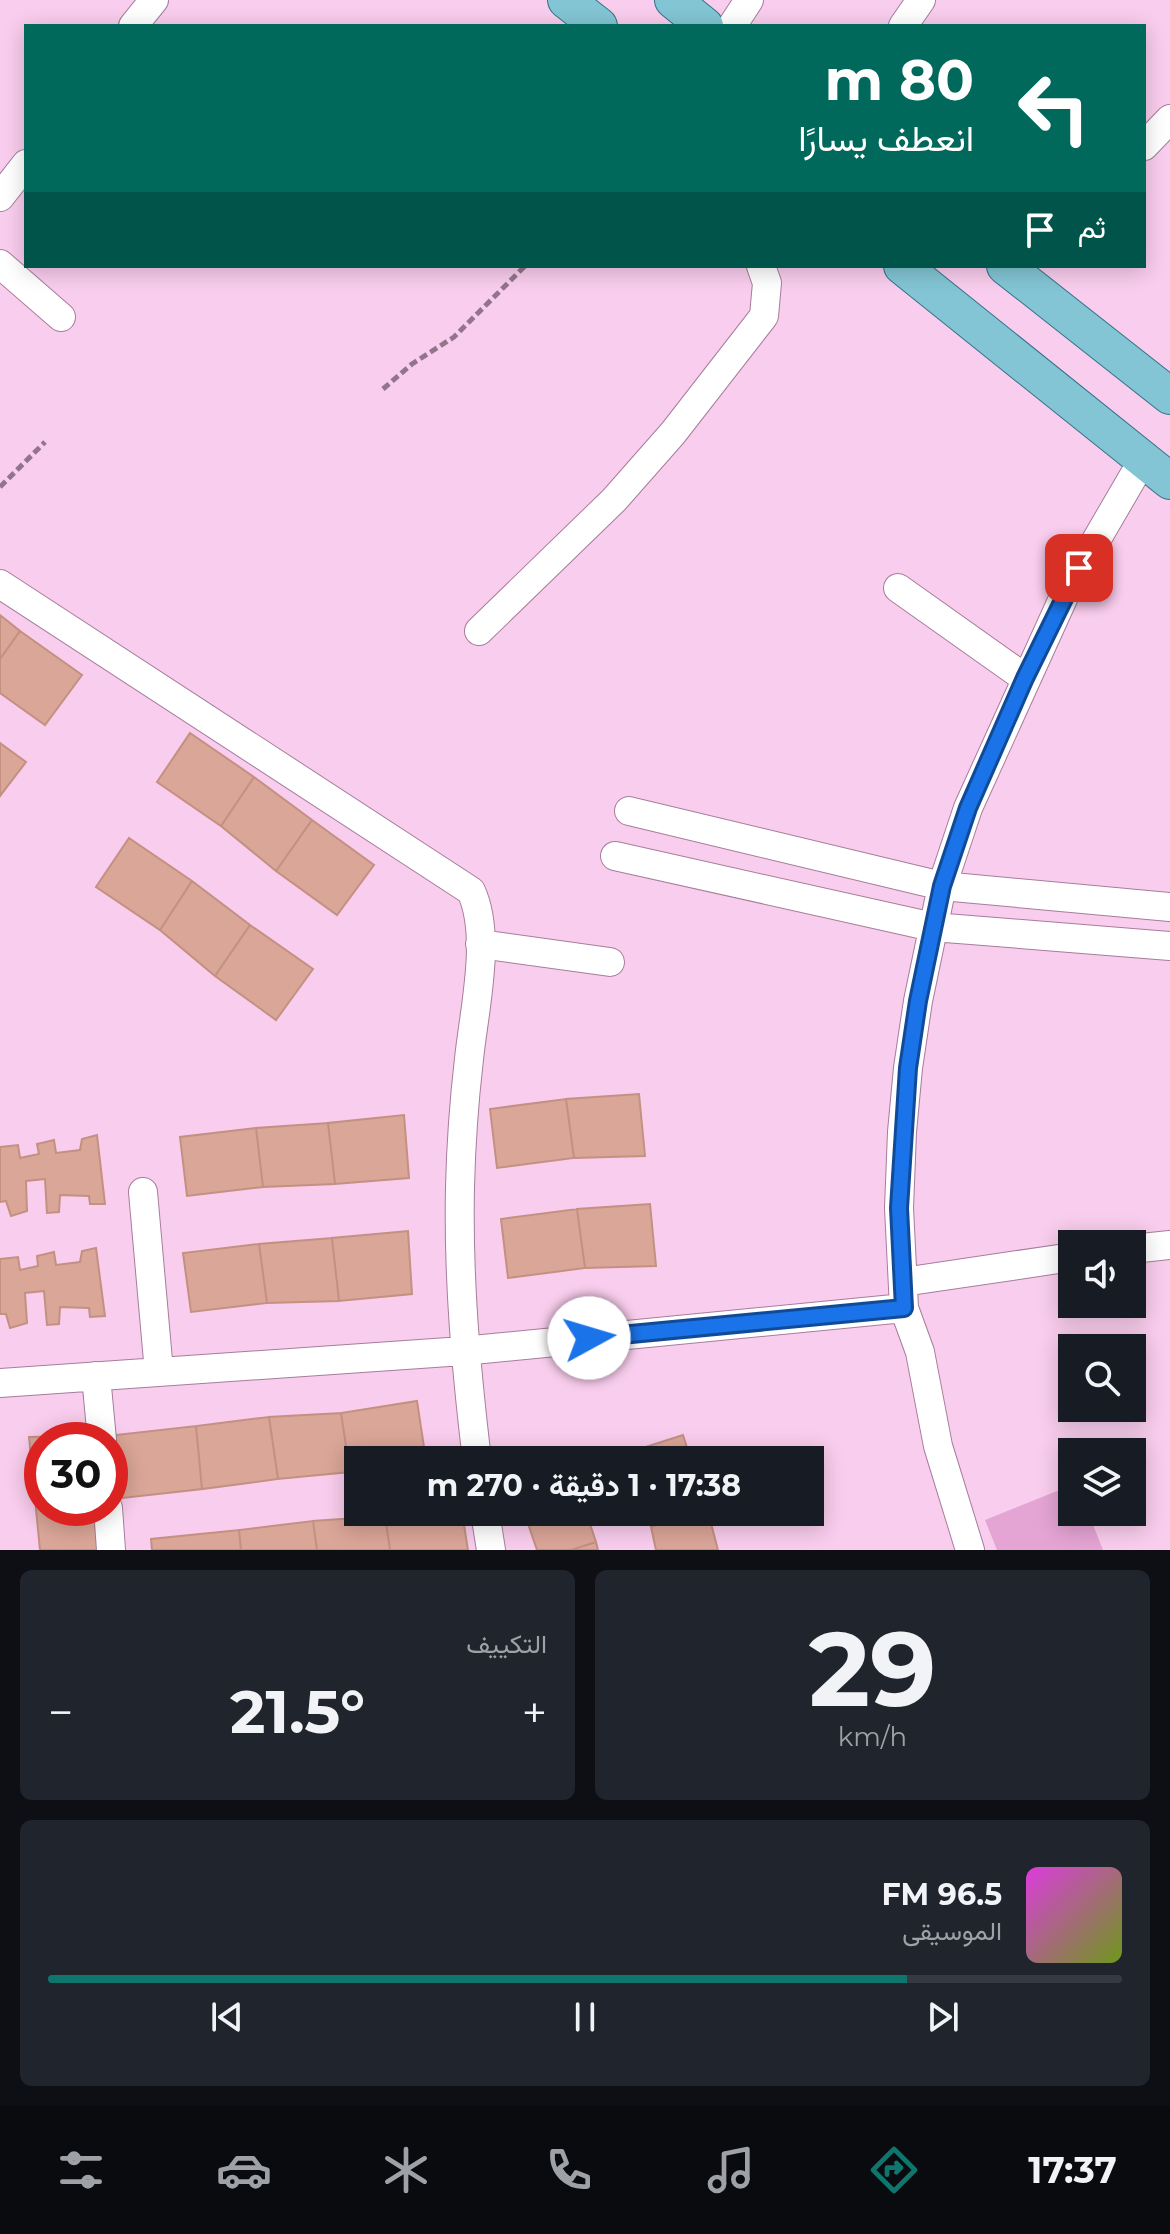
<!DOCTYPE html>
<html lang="ar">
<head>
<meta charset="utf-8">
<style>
  body { margin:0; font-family:Montserrat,Vazirmatn,sans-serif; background:#20242c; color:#f1f3f6; direction:rtl; height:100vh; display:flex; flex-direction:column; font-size:30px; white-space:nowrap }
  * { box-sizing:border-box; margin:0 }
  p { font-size:26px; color:#9ea1a6 }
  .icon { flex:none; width:44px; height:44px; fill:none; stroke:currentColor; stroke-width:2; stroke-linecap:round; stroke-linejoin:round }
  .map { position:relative; height:1550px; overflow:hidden; direction:ltr }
  .sheet { display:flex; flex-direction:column; gap:20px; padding:20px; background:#0d0f14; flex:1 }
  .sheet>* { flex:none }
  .hud { position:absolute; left:24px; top:24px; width:1122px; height:244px; border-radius:0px; box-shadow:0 4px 20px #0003; direction:rtl; background:#00695c; color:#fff; overflow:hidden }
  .buttons { position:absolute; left:1058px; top:1230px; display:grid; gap:16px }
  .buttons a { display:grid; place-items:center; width:88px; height:88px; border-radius:0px; background:#171b24; box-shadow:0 4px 20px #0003; font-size:40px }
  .speed { position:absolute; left:24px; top:1422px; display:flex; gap:16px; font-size:40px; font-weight:700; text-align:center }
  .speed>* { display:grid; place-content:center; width:104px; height:104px; border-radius:50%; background:#171b24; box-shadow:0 4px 20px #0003; line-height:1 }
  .speed .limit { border:12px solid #d22; background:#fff; color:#111 }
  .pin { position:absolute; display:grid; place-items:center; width:68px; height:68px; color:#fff; margin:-34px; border-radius:16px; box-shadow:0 4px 12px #0006 }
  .me { position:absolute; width:88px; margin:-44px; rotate:84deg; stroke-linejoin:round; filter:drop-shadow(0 0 6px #0008) }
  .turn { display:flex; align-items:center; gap:28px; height:168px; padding:0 40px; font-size:36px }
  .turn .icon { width:104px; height:104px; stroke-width:2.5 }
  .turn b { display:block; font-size:56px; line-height:68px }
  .then { display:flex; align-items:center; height:76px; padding:0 40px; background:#0003; gap:16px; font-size:30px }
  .big { font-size:60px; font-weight:700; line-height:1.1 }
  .sheet .card { flex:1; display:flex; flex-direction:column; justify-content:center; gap:12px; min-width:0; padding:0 28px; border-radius:12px; background:#20242c }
  .sheet .dial { align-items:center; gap:0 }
  .dial b { font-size:104px; line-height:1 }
  .song { display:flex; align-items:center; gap:24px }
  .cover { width:96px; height:96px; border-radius:12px; background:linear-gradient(135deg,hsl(300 70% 55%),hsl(80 70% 35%)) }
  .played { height:8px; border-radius:4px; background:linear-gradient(90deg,#0f766e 80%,#363941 80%) }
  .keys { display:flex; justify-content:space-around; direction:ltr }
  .heat { display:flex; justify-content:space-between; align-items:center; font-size:44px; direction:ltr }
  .sheet .tiles { flex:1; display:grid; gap:20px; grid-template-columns:1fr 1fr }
  .card:last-child { grid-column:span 2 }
  .trip { position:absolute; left:344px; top:1446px; width:480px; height:80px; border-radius:0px; background:#171b24; box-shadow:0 4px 20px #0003; font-weight:700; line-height:80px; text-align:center; direction:rtl }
  .tabs { display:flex; height:128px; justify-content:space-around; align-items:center; background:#090b0e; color:#9ea1a6 }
  .tabs .icon { width:56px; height:56px }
  .tabs .active { color:#0f766e }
  .tabs b { font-size:36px; color:#f1f3f6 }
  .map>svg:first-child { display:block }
  .green { fill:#e4a4d4 }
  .building { fill:#daa698; stroke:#c39082; stroke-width:2 }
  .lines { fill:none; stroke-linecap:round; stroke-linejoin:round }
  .minor-casing { stroke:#a67d9b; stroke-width:30 }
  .major-casing { stroke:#327487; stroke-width:38 }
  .path { stroke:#93758b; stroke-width:5; stroke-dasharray:8 4; stroke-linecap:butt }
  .minor { stroke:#fff; stroke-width:28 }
  .major { stroke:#83c5d4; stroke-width:36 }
  .route-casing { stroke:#114b97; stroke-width:20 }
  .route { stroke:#1a73e8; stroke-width:14 }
</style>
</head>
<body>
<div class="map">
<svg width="1170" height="1550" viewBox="0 0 1170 1550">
  <rect width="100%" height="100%" fill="#f9cded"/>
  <!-- green -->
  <path class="green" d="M1072 1485V1512H1088L1103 1550H997L985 1520Z"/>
  <!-- building -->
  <path class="building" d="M0 615 20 631 0 659Z
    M20 631 82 675 45 725 0 693V659Z
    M190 733 254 777 221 826 157 782Z
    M0 743 26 762 0 796Z
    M254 777 312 820 276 871 221 826Z
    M312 820 374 865 337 915 276 871Z
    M129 838 192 881 160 930 96 887Z
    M192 881 250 925 215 976 160 930Z
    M250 925 313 969 276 1020 215 976Z
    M639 1094 645 1156 574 1158 566 1099Z
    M566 1099 574 1158 497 1168 490 1109Z
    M404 1115 409 1178 335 1184 328 1123Z
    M328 1123 335 1184 263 1187 256 1128Z
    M256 1128 263 1187 187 1196 180 1137Z
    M97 1135 105 1204H90L89 1196 60 1195 59 1212 47 1213 45 1179 26 1181 27 1211 11 1216 6 1201 0 1202V1147L18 1145 20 1158 39 1154 37 1144 54 1140 56 1153 80 1150 82 1139Z
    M650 1204 656 1266 585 1268 577 1209Z
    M577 1209 585 1268 508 1278 501 1219Z
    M408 1231 412 1294 339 1301 332 1238Z
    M332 1238 339 1301 267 1303 259 1244Z
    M259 1244 267 1303 191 1312 183 1253Z
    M96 1248 105 1316 90 1317 89 1308 60 1307 59 1324 47 1325 44 1291 25 1293 27 1323 10 1328 6 1314H0V1259L18 1257 20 1270 38 1266 37 1256 54 1252 56 1265 80 1262 82 1251Z
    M417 1401 426 1460H358V1470L350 1472 341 1413Z
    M341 1413 350 1472 278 1479 269 1417Z
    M269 1417 278 1479 202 1489 196 1426Z
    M196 1426 202 1489 114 1499 110 1440 107 1436Z
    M683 1435 691 1460H629L627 1453Z
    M85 1436 86 1440H42V1508H93L98 1550H40L29 1437Z
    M414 1512H462L468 1550H390L385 1516Z
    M524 1512H586L596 1542 571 1550H537Z
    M646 1512H695L651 1527Z
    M695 1512H708L718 1550H656L651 1527Z
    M385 1516 390 1550H317L313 1521Z
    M313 1521 317 1550H241L239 1530Z
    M239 1530 241 1550H152L151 1539Z
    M596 1542 598 1550H571Z"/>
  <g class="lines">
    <!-- minor casing -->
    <g class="minor-casing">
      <path id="minor" d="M133 26 154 0
        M732 26 749 0
        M903 26 921 0
        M1144 146 1170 119
        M0 197 26 164
        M0 264 61 317
        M0 584 471 891C492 936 474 1010 469 1059 464 1102 461 1144 460 1187 458 1279 466 1368 477 1460
        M898 588 1025 678
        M479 631 614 500 673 433 764 316 767 283 761 266
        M629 811 942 886 1170 907
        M615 856 933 927 1170 946
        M480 944 610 962
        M143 1192 159 1372
        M1132 1249 1170 1245
        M903 1282 1072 1257
        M96 1376 102 1440
        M0 1383 463 1351 904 1308
        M108 1508 111 1550
        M485 1512 491 1550
        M970 1550 938 1446 920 1352 904 1308 899 1208 902 1132 908 1068 918 1001 942 886 968 808 1066 592 1144 458"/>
    </g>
    <!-- major casing -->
    <g class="major-casing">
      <path id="major" d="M566 0 599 26
        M673 0 705 26
        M902 266 1170 481
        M1005 266 1170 396"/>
    </g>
    <!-- path -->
    <path class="path" d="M383 389 412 364 454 337 525 266
      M0 487 45 442"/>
    <!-- minor -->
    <use href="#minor" class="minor"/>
    <!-- major -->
    <use href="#major" class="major"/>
  </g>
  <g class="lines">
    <!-- route casing -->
    <g class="route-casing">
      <path id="route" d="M589 1338 904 1308 899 1208 908 1068 918 1001 942 886 968 808 1025 678 1079 568"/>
    </g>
    <!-- route -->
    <use href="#route" class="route"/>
  </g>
</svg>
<div class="buttons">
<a><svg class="icon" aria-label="sound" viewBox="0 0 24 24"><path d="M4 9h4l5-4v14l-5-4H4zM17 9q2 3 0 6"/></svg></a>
<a><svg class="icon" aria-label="search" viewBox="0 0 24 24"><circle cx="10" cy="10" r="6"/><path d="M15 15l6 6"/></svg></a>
<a><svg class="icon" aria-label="layers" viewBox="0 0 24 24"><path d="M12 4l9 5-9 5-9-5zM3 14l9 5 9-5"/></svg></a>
</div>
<div class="speed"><div class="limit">30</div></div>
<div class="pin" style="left:1079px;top:568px;background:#d93025"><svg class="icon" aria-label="arrive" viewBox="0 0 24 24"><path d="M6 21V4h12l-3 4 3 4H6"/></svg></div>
<svg class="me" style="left:589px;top:1338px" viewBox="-20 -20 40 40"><circle r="19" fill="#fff"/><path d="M0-13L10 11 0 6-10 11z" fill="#1a73e8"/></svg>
<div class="trip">17:38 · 1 دقيقة · 270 m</div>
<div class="hud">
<div class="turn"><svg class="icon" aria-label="left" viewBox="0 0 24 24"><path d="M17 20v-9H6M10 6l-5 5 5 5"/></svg><div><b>80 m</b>انعطف يسارًا</div></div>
<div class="then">ثم<svg class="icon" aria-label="arrive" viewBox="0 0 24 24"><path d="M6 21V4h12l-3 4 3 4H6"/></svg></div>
</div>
</div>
<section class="sheet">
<div class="tiles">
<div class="card dial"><b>29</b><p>km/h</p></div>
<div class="card"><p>التكييف</p>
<div class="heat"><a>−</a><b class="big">21.5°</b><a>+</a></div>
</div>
<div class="card">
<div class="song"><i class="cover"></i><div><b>96.5 FM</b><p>الموسيقى</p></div></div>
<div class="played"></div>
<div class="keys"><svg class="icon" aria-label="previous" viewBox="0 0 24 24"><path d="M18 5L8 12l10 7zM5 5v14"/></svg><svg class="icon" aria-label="pause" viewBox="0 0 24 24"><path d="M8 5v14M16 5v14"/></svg><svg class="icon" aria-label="next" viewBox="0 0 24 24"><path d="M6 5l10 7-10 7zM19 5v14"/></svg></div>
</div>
</div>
</section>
<nav class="tabs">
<b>17:37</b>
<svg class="icon active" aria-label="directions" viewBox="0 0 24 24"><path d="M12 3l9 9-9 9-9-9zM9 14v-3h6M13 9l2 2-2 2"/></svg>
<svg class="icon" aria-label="music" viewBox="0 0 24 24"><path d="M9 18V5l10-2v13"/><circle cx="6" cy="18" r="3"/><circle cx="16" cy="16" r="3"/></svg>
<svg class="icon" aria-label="phone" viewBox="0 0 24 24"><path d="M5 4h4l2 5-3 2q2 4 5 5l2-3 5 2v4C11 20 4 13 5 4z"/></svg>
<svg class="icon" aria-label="climate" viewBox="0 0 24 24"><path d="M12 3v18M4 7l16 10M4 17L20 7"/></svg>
<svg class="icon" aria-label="car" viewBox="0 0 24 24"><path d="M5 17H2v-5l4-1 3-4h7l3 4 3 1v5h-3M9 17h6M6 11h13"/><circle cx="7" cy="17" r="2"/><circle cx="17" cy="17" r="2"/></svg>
<svg class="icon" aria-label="filters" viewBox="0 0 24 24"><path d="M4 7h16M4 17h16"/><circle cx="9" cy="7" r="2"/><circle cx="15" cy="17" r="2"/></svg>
</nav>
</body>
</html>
